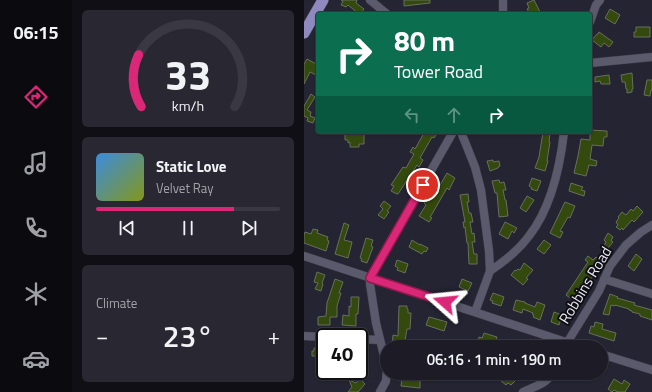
<!DOCTYPE html>
<html lang="en">
<head>
<meta charset="utf-8">
<style>
  body { margin:0; font-family:"Titillium Web",sans-serif; background:#292832; color:#f1f3f6; height:100vh; display:flex; flex-direction:column; font-size:15px; white-space:nowrap }
  * { box-sizing:border-box; margin:0 }
  p { font-size:13px; color:#a0a1a7 }
  .icon { flex:none; width:22px; height:22px; fill:none; stroke:currentColor; stroke-width:2; stroke-linecap:round; stroke-linejoin:round }
  .map { position:relative; flex:1; overflow:hidden }
  .side { display:flex; flex-direction:column; gap:10px; padding:10px; background:#0f0f15; width:232px }
  .side>* { flex:none }
  .top-card { position:absolute; left:12px; top:12px; width:276px; height:122px; border-radius:4px; box-shadow:0 1px 3px #0004,0 0 0 1px #3a3943; background:#0b6e4f; color:#fff; overflow:hidden }
  .speed { position:absolute; left:12px; top:328px; display:flex; gap:8px; font-size:20px; font-weight:700; text-align:center }
  .speed>* { display:grid; place-content:center; width:52px; height:52px; border-radius:50%; background:#1c1b26; box-shadow:0 1px 3px #0004,0 0 0 1px #3a3943; line-height:1 }
  .speed .limit { border:2px solid #111; border-radius:6px; background:#fff; color:#111 }
  .pin { position:absolute; display:grid; place-items:center; width:34px; height:34px; color:#fff; margin:-17px; border:2px solid #fff; border-radius:50%; box-shadow:0 1px 4px #0007 }
  .me { position:absolute; width:44px; margin:-22px; rotate:288deg; stroke-linejoin:round; filter:drop-shadow(0 0 3px #0008) }
  .turn { display:flex; align-items:center; gap:14px; height:84px; padding:0 12px; font-size:18px }
  .turn .icon { width:52px; height:52px; stroke-width:2.5 }
  .turn b { display:block; font-size:28px; line-height:34px }
  .lanes { display:flex; align-items:center; height:38px; padding:0 12px; background:#0003; justify-content:center; gap:20px; direction:ltr }
  .lanes .off { opacity:.35 }
  .big { font-size:30px; font-weight:600; line-height:1.1 }
  .side .widget { flex:1; display:flex; flex-direction:column; justify-content:center; gap:6px; min-width:0; padding:0 14px; border-radius:6px; background:#292832 }
  .side .dial { align-items:center; gap:0 }
  .dial svg { height:104px; overflow:visible; fill:none; stroke:#3a3943; stroke-width:7; stroke-linecap:round; text-anchor:middle }
  .dial text { fill:#f1f3f6; stroke:none }
  .song { display:flex; align-items:center; gap:12px }
  .cover { width:48px; height:48px; border-radius:6px; background:linear-gradient(135deg,hsl(210 70% 55%),hsl(70 70% 35%)) }
  .played { height:4px; border-radius:2px; background:linear-gradient(90deg,#db2777 75%,#3a3943 75%) }
  .keys { display:flex; justify-content:space-around; direction:ltr }
  .heat { display:flex; justify-content:space-between; align-items:center; font-size:22px; direction:ltr }
  .trip { position:absolute; left:76px; top:340px; width:228px; height:40px; border-radius:20px; background:#1c1b26; box-shadow:0 1px 3px #0004,0 0 0 1px #3a3943; font-weight:600; line-height:40px; text-align:center }
  main { display:flex; flex:1; min-height:0 }
  .menu { display:flex; flex-direction:column; width:72px; justify-content:space-around; align-items:center; background:#0b0b0f; color:#a0a1a7 }
  .menu .icon { width:28px; height:28px }
  .menu .current { color:#db2777 }
  .menu b { font-size:18px; color:#f1f3f6 }
  .map>svg:first-child { display:block }
  .building { fill:#34490e; stroke:#676f5d }
  .lines { fill:none; stroke-linecap:round; stroke-linejoin:round }
  .minor-casing { stroke:#3f3e4b; stroke-width:9 }
  .major-casing { stroke:#3f3e4b; stroke-width:12 }
  .minor { stroke:#5b5a6c; stroke-width:8 }
  .major { stroke:#8f89bf; stroke-width:11 }
  .route-casing { stroke:#8e194d; stroke-width:10 }
  .route { stroke:#db2777; stroke-width:7 }
  .labels { text-anchor:middle; dominant-baseline:central; stroke-width:4; stroke-linejoin:round; paint-order:stroke }
  .street-label { font-size:15px; fill:#ebeaf5; stroke:#0f0e15 }
</style>
</head>
<body>
<main>
<nav class="menu">
<b>06:15</b>
<svg class="icon current" aria-label="directions" viewBox="0 0 24 24"><path d="M12 3l9 9-9 9-9-9zM9 14v-3h6M13 9l2 2-2 2"/></svg>
<svg class="icon" aria-label="music" viewBox="0 0 24 24"><path d="M9 18V5l10-2v13"/><circle cx="6" cy="18" r="3"/><circle cx="16" cy="16" r="3"/></svg>
<svg class="icon" aria-label="phone" viewBox="0 0 24 24"><path d="M5 4h4l2 5-3 2q2 4 5 5l2-3 5 2v4C11 20 4 13 5 4z"/></svg>
<svg class="icon" aria-label="climate" viewBox="0 0 24 24"><path d="M12 3v18M4 7l16 10M4 17L20 7"/></svg>
<svg class="icon" aria-label="car" viewBox="0 0 24 24"><path d="M5 17H2v-5l4-1 3-4h7l3 4 3 1v5h-3M9 17h6M6 11h13"/><circle cx="7" cy="17" r="2"/><circle cx="17" cy="17" r="2"/></svg>
</nav>
<section class="side">
<div class="widget dial"><svg viewBox="0 0 100 80">
<path d="M14 69A42 42 0 1 1 86 69"/>
<path d="M14 69A42 42 0 0 1 12 29" stroke="#db2777"/>
<text x="50" y="56" font-size="32" font-weight="700">33</text>
<text x="50" y="72" font-size="11">km/h</text>
</svg></div>
<div class="widget">
<div class="song"><i class="cover"></i><div><b>Static Love</b><p>Velvet Ray</p></div></div>
<div class="played"></div>
<div class="keys"><svg class="icon" aria-label="previous" viewBox="0 0 24 24"><path d="M18 5L8 12l10 7zM5 5v14"/></svg><svg class="icon" aria-label="pause" viewBox="0 0 24 24"><path d="M8 5v14M16 5v14"/></svg><svg class="icon" aria-label="next" viewBox="0 0 24 24"><path d="M6 5l10 7-10 7zM19 5v14"/></svg></div>
</div>
<div class="widget"><p>Climate</p>
<div class="heat"><a>−</a><b class="big">23°</b><a>+</a></div>
</div>
</section>
<div class="map">
<svg width="348" height="392" viewBox="0 0 348 392">
  <rect width="100%" height="100%" fill="#252433"/>
  <!-- building -->
  <path class="building" d="M37 0H53L52 3 60 9 56 14H55L44 5 42 7 37 5 39 1Z
    M100 0H126V3L100 6Z
    M230 0 237 14H226L223 9 225 8 223 3Z
    M306 9 316 15 311 24 301 18Z
    M332 27H346V37H330V32H332Z
    M295 32 309 42 305 47 300 43 297 47 288 40 293 34H294Z
    M3 59 14 65V76L6 72 0 84V64Z
    M328 73 329 89H328V92L323 93V89H322L321 82H318L317 75Z
    M305 75 306 84H297L296 81 291 82V77Z
    M343 80H348V90H347L346 96 340 95Z
    M7 94 11 97 3 110 7 112 6 116 11 118 9 123 3 121 4 118 0 116V106Z
    M286 130 303 131V137H300L299 146 288 145 286 159 293 161 292 166 285 165 282 176 270 173 274 156 277 139 286 140Z
    M41 132H48V134L60 133V144H55V147H46V142L44 143V140H41Z
    M119 132H134L130 138 128 137 116 158 119 160 115 167 113 165 94 194H93L87 191 90 186 87 185 99 167 102 168 110 154 106 152 109 147 111 149 120 133Z
    M239 132H246L245 142H246L243 161H244L241 171 231 168 235 157Z
    M189 160V162L195 161 196 166 194 167V168L186 171 183 161Z
    M143 173 151 178 145 190 143 188 128 214 126 217 128 218 125 222 115 216 122 205 120 203 128 190 132 192Z
    M228 178 237 181 233 191 227 189 228 188 225 186Z
    M195 180 196 183 200 182 202 190H199L201 200H202L204 216 195 217 193 193H191L188 181Z
    M267 183 279 187 277 190 281 191 280 196 265 191Z
    M164 194 165 202H163L165 213H167L169 222H166L168 234 170 233 171 242H168L170 254H173V264H165L164 243H163L161 227 160 228 159 222H161L156 195Z
    M223 196 230 200 222 212 216 208Z
    M80 201 87 206 83 211 85 212 80 219 74 215 79 209 76 206Z
    M261 202 271 206 266 218 264 217 256 231 259 232 256 238 246 233Z
    M333 206 339 212 330 222 328 220 319 230 318 228 316 230 312 227 314 225 312 222 315 218 314 217 318 212 322 215 327 209 329 211Z
    M201 222 213 228 210 233 208 231 204 239 195 234Z
    M40 223 45 225 40 240 48 242 44 258 31 254Z
    M9 229 14 230 13 233 24 237 23 240 25 241 22 251 0 243V235L1 232 7 234Z
    M304 233 309 237 307 241 309 242 304 248 300 246 302 242 300 240Z
    M62 238 69 240 67 246 69 247 63 263 57 261 58 259 56 258Z
    M108 240 116 245V244L124 248 122 252 120 251 118 254 105 247Z
    M240 240 247 245 240 254 233 249Z
    M332 254 338 259 330 271 324 266Z
    M284 256 289 260 292 257 299 262 282 286H281L270 301 262 295 284 262 281 260Z
    M93 260 104 264 101 273 93 270 94 268 91 266Z
    M220 263 229 270 222 278 224 279 219 285 207 275 211 270 212 271 214 269 216 270Z
    M13 272 21 275 18 283 19 284 17 291 11 289 14 283 10 282Z
    M31 279 39 282 35 293H37L33 306V317H26V325H14V317L22 316 23 303Z
    M158 279 168 283 164 291 155 287Z
    M189 293 200 297 197 306 188 303 189 301 186 300Z
    M306 294 314 297 313 298 331 303 330 305 348 310V320L336 316V314L328 312V311L325 310V309L311 305V306L307 305 305 315 299 314Z
    M47 297H55L54 314H52V326L38 325 39 315 45 316V306L47 307Z
    M212 300 221 302V303L231 307 233 302 241 305 236 320 229 317 230 315 228 314 229 313 219 309 218 313 209 310Z
    M95 306H103V309H104V313H107L106 329H103L100 346 88 345 89 335 94 336Z
    M250 312 258 315 255 325 247 322Z
    M125 317 143 322 140 331 122 325Z
    M291 322 299 324 298 329 312 333 310 341 285 333 287 326 290 327Z
    M180 333 193 337 191 342H189L187 347H182L183 345 174 342 175 337 178 338Z
    M10 348 21 349V356H8V351H10Z
    M100 373H112V379L116 380V388L97 386 98 378 100 379Z
    M205 373H208L214 378 207 385 204 383 202 385 197 381Z
    M56 379 61 384 54 392H44L48 387 45 380 52 383Z
    M310 379 318 384 320 380 326 384 321 392H314L310 390 308 392 304 389Z"/>
  <g class="lines">
    <!-- minor casing -->
    <g class="minor-casing">
      <path id="minor" d="M66 0 83 14
        M199 0V14
        M286 22 292 5 296 0
        M286 63 348 57
        M157 132 171 167 177 190 185 251 186 271 171 312
        M0 256 277 347
        M186 271C201 261 214 251 225 236 247 208 256 167 260 132
        M300 279 348 294
        M0 336 22 337
        M55 339 75 340
        M261 346 295 291 306 266 322 245 337 232 348 225
        M297 354 348 370
        M76 392 82 381 83 368 72 323 66 284V278L149 132
        M219 392C229 387 243 384 248 373"/>
    </g>
    <!-- major casing -->
    <g class="major-casing">
      <path id="major" d="M0 33 19 0"/>
    </g>
    <!-- minor -->
    <use href="#minor" class="minor"/>
    <!-- major -->
    <use href="#major" class="major"/>
  </g>
  <g class="lines">
    <!-- route casing -->
    <g class="route-casing">
      <path id="route" d="M119 185 66 278 141 302"/>
    </g>
    <!-- route -->
    <use href="#route" class="route"/>
  </g>
  <g class="labels">
    <!-- street labels -->
    <g class="street-label">
      <text transform="translate(281 285) rotate(-59)">Robbins Road</text>
    </g>
  </g>
</svg>
<div class="speed"><div class="limit">40</div></div>
<div class="pin" style="left:119px;top:185px;background:#d93025"><svg class="icon" aria-label="arrive" viewBox="0 0 24 24"><path d="M6 21V4h12l-3 4 3 4H6"/></svg></div>
<svg class="me" style="left:141px;top:302px" viewBox="-20 -20 40 40"><path d="M0-17L14 15 0 8-14 15z" fill="#db2777" stroke="#fff" stroke-width="4"/></svg>
<div class="trip">06:16 · 1 min · 190 m</div>
<div class="top-card">
<div class="turn"><svg class="icon" aria-label="right" viewBox="0 0 24 24"><path d="M7 20v-9h11M14 6l5 5-5 5"/></svg><div><b>80 m</b>Tower Road</div></div>
<div class="lanes"><svg class="icon off" aria-label="left" viewBox="0 0 24 24"><path d="M17 20v-9H6M10 6l-5 5 5 5"/></svg><svg class="icon off" aria-label="ahead" viewBox="0 0 24 24"><path d="M12 20V5M6 11l6-6 6 6"/></svg><svg class="icon" aria-label="right" viewBox="0 0 24 24"><path d="M7 20v-9h11M14 6l5 5-5 5"/></svg></div>
</div>
</div>
</main>
</body>
</html>
